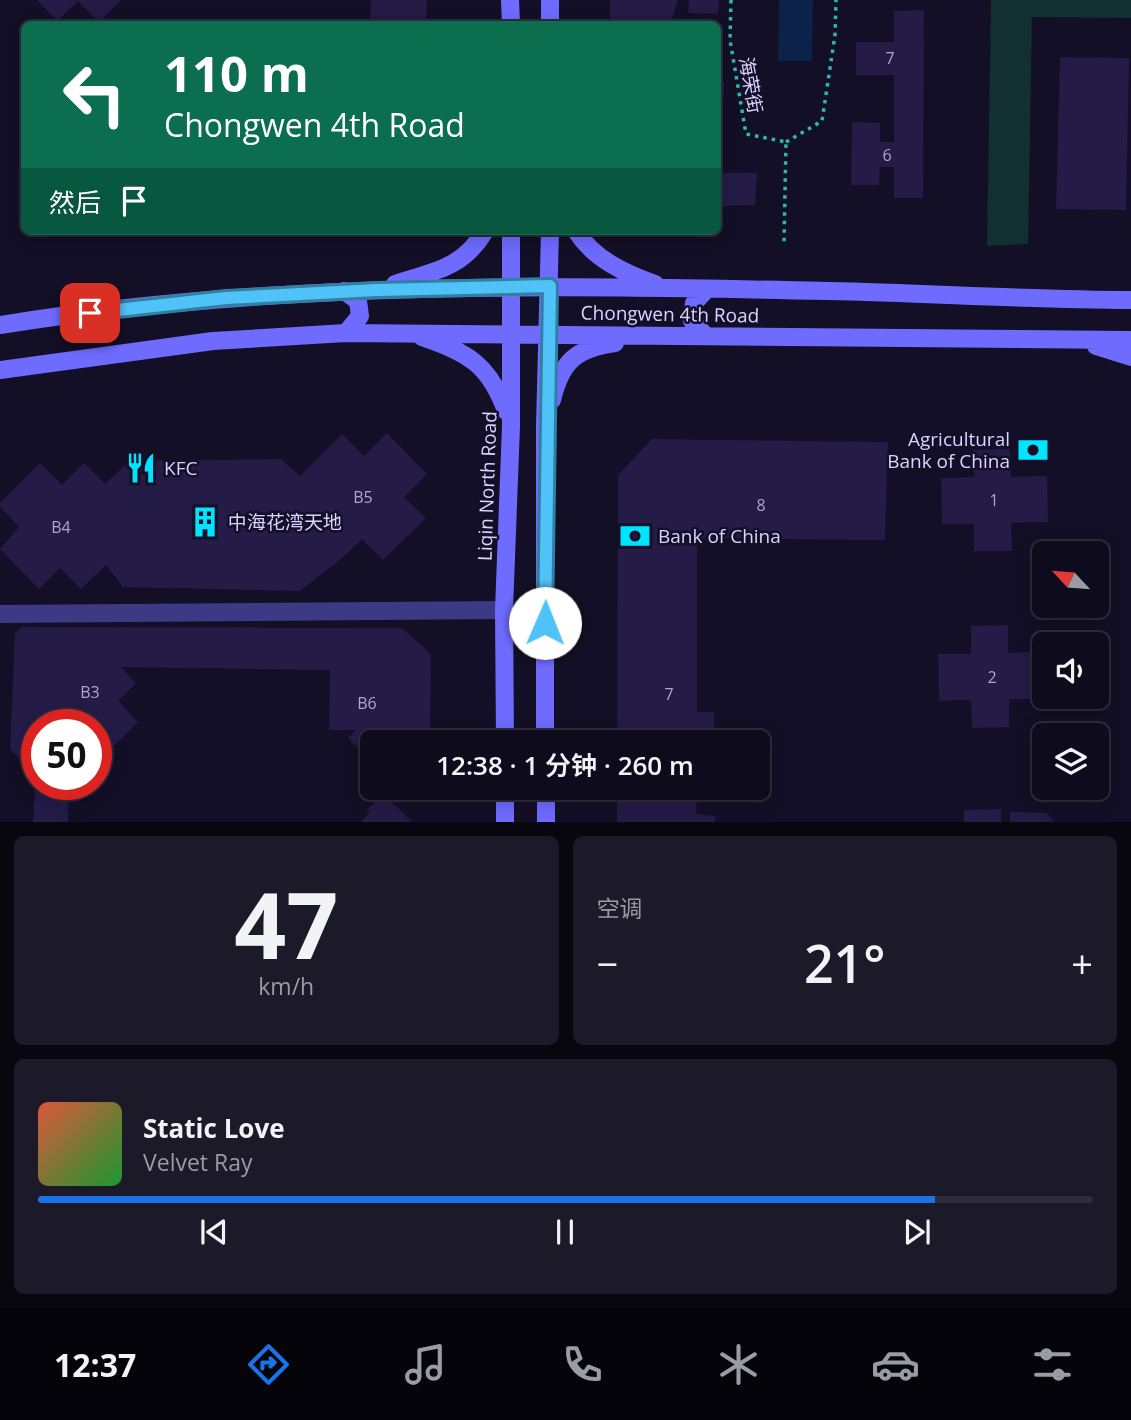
<!DOCTYPE html>
<html lang="zh">
<head>
<meta charset="utf-8">
<style>
  body { margin:0; font-family:"Open Sans","Noto Sans SC",sans-serif; background:#1c1929; color:#f1f3f6; height:100vh; display:flex; flex-direction:column; font-size:26px; white-space:nowrap }
  * { box-sizing:border-box; margin:0 }
  p { font-size:23px; color:#9b9ba3 }
  .icon { flex:none; width:38px; height:38px; fill:none; stroke:currentColor; stroke-width:2; stroke-linecap:round; stroke-linejoin:round }
  .map { position:relative; height:822px; overflow:hidden }
  .side { display:flex; flex-direction:column; gap:14px; padding:14px; background:#08060f; flex:1 }
  .side>* { flex:none }
  .hud { position:absolute; left:21px; top:21px; width:700px; height:214px; border-radius:10px; box-shadow:0 4px 18px #0003,0 0 0 2px #2e2b3b; background:#0b6e4f; color:#fff; overflow:hidden }
  .needle { width:46px; rotate:296deg }
  .buttons { position:absolute; left:1032px; top:541px; display:grid; gap:14px }
  .buttons a { display:grid; place-items:center; width:77px; height:77px; border-radius:10px; background:#0e0b1c; box-shadow:0 4px 18px #0003,0 0 0 2px #2e2b3b; font-size:35px }
  .speed { position:absolute; left:21px; top:709px; display:flex; gap:14px; font-size:35px; font-weight:700; text-align:center }
  .speed>* { display:grid; place-content:center; width:91px; height:91px; border-radius:50%; background:#0e0b1c; box-shadow:0 4px 18px #0003,0 0 0 2px #2e2b3b; line-height:1 }
  .speed .limit { border:10px solid #d22; background:#fff; color:#111 }
  .pin { position:absolute; display:grid; place-items:center; width:60px; height:60px; color:#fff; margin:-30px; border-radius:14px; box-shadow:0 4px 10px #0006 }
  .me { position:absolute; width:77px; margin:-38px; rotate:1deg; stroke-linejoin:round; filter:drop-shadow(0 0 5px #0008) }
  .turn { display:flex; align-items:center; gap:24px; height:147px; padding:0 28px; font-size:32px }
  .turn .icon { width:91px; height:91px; stroke-width:2.5 }
  .turn b { display:block; font-size:49px; line-height:60px }
  .then { display:flex; align-items:center; height:66px; padding:0 28px; background:#0003; gap:14px; font-size:26px }
  .big { font-size:52px; font-weight:600; line-height:1.1 }
  .side .card { flex:1; display:flex; flex-direction:column; justify-content:center; gap:10px; min-width:0; padding:0 24px; border-radius:10px; background:#1c1929 }
  .side .dial { align-items:center; gap:0 }
  .dial b { font-size:91px; line-height:1 }
  .song { display:flex; align-items:center; gap:21px }
  .cover { width:84px; height:84px; border-radius:10px; background:linear-gradient(135deg,hsl(10 70% 55%),hsl(130 70% 35%)) }
  .played { height:7px; border-radius:4px; background:linear-gradient(90deg,#1a73e8 85%,#2e2b3b 85%) }
  .keys { display:flex; justify-content:space-around; direction:ltr }
  .heat { display:flex; justify-content:space-between; align-items:center; font-size:38px; direction:ltr }
  .side .tiles { flex:1; display:grid; gap:14px; grid-template-columns:1fr 1fr }
  .card:last-child { grid-column:span 2 }
  .trip { position:absolute; left:360px; top:730px; width:410px; height:70px; border-radius:10px; background:#0e0b1c; box-shadow:0 4px 18px #0003,0 0 0 2px #2e2b3b; font-weight:600; line-height:70px; text-align:center }
  .dock { display:flex; height:112px; justify-content:space-around; align-items:center; background:#06040b; color:#9b9ba3 }
  .dock .icon { width:49px; height:49px }
  .dock .selected { color:#1a73e8 }
  .dock b { font-size:32px; color:#f1f3f6 }
  .map>svg:first-child { display:block }
  .green { fill:#12302f }
  .water { fill:#0c2248 }
  .building { fill:#241b47 }
  .lines { fill:none; stroke-linecap:round; stroke-linejoin:round }
  .path { stroke:#2fb8b0; stroke-width:3.5; stroke-dasharray:3.5 5; stroke-linecap:butt }
  .street { stroke:#3d3a85; stroke-width:18 }
  .secondary { stroke:#6f6bff; stroke-width:18 }
  .route-casing { stroke:#337fa1; stroke-width:18 }
  .route { stroke:#4fc3f7; stroke-width:12 }
  .labels { text-anchor:middle; dominant-baseline:central; stroke-width:5; stroke-linejoin:round; paint-order:stroke }
  .number-label { font-size:16px; fill:#aca6d1 }
  .street-label { font-size:19px; fill:#d9d4ff; stroke:#130f26 }
  .poi-label { font-size:19px; fill:#d9d4ff; stroke:#130f26; text-anchor:start }
</style>
</head>
<body>
<div class="map">
<svg width="1131" height="822" viewBox="0 0 1131 822">
  <rect width="100%" height="100%" fill="#130f26"/>
  <!-- green -->
  <path class="green" d="M991 0H1131V18L1032 17 1028 244 987 246Z"/>
  <!-- water -->
  <path class="water" d="M779 0H813L812 61H778Z"/>
  <!-- building -->
  <path class="building" d="M37 0H121L99 22 78 1 57 21Z
    M371 0H427L426 24H370Z
    M610 0H678L670 24H610Z
    M689 0H719L718 14 688 13Z
    M924 10 923 198H894V167H880L879 185H851L852 122 880 123V142H894V75H856V42H894V11Z
    M1060 57 1129 58 1126 210 1056 209Z
    M718 82H724L721 154H718Z
    M718 173H757L755 205 718 206Z
    M387 433 427 474 404 497 426 518 383 560 362 539 341 559 300 591 123 587 106 565 81 589 60 568 39 589 0 549 19 527 0 507V503L40 463 62 485 84 463 105 484 129 461 281 459 300 476 342 434 364 456Z
    M652 439 888 442 885 540 697 538V712H714L715 742H617L618 475Z
    M1010 449 1011 477 1047 476 1048 522 1011 523 1012 551H974V524H942L941 478 974 477 973 450Z
    M1008 625V653L1044 652 1045 699H1009V727L972 728 971 700 939 701 938 654H971V626Z
    M22 627 402 628 431 654 430 741 373 742V775L366 774V757L348 738 356 730H329L330 670 121 667 136 683 118 701 138 722 96 764V724H37V776L10 749 15 633Z
    M35 784H69L68 822H33Z
    M617 788H697L696 814 715 816V822H617Z
    M384 794 412 822H361L370 812 367 809Z
    M1001 809V822H964V810Z
    M1010 812 1047 813 1054 822H1010Z"/>
  <g class="lines">
    <!-- path -->
    <path class="path" d="M731 0 730 40 746 134 786 142 784 243
      M786 142 822 121 835 35 836 0"/>
    <!-- street -->
    <path class="street" d="M0 614 504 610"/>
    <!-- secondary -->
    <path class="secondary" d="M510 0 511 24
      M550 0V24
      M576 231C594 259 624 273 655 284
      M395 284C434 271 462 269 485 231
      M344 291 358 301 360 316 346 333
      M0 325C274 281 553 285 829 291 930 293 1030 300 1131 300
      M705 335 692 321 694 303 706 290
      M422 337C468 353 489 364 506 411
      M1096 346 1131 357
      M0 370 213 341 346 333 1131 340
      M552 400C561 362 576 348 615 343
      M505 742 504 610 511 426V231
      M545 742V427L550 231
      M505 788V822
      M546 788V822"/>
  </g>
  <g class="lines">
    <!-- route casing -->
    <g class="route-casing">
      <path id="route" d="M90 313 226 298 376 290 550 286 545 623"/>
    </g>
    <!-- route -->
    <use href="#route" class="route"/>
  </g>
  <!-- icons -->
  <defs>
    <g id="bank-bare" transform="scale(2.415)"><path d="M-6-4H6V4H-6ZM0-2.3a2.3 2.3 0 1 0 0 4.6a2.3 2.3 0 1 0 0-4.6Z" fill="#00e5ff" stroke="#130f26" stroke-width="2.5" paint-order="stroke"/></g>
    <g id="restaurant-bare" transform="scale(2.415)"><path d="M-5-6h1v4h1v-4h1v4h1v-4h1v5L-1.5 .5V6h-2V.5L-5-1ZM5-6V6H3V1.5H1.5Q1.5-4 5-6Z" fill="#00e5ff" stroke="#130f26" stroke-width="2.5" paint-order="stroke"/></g>
    <g id="building-bare" transform="scale(2.415)"><path d="M-4-6H4V6H1V3H-1V6H-4ZM-2.5-4.3h1.7v1.8h-1.7ZM.8-4.3h1.7v1.8H.8ZM-2.5-1h1.7V.8h-1.7ZM.8-1h1.7V.8H.8Z" fill="#00e5ff" stroke="#130f26" stroke-width="2.5" paint-order="stroke"/></g>
  </defs>
  <g fill-rule="evenodd">
    <use href="#bank-bare" x="1033" y="450"/>
    <use href="#restaurant-bare" x="141" y="468"/>
    <use href="#building-bare" x="205" y="522"/>
    <use href="#bank-bare" x="635" y="536"/>
  </g>
  <g class="labels">
    <!-- number labels -->
    <g class="number-label">
      <text x="890" y="58">7</text>
      <text x="887" y="155">6</text>
      <text x="363" y="497">B5</text>
      <text x="994" y="500">1</text>
      <text x="761" y="505">8</text>
      <text x="61" y="527">B4</text>
      <text x="992" y="677">2</text>
      <text x="90" y="692">B3</text>
      <text x="669" y="694">7</text>
      <text x="367" y="703">B6</text>
    </g>
    <!-- street labels -->
    <g class="street-label">
      <text transform="translate(751 85) rotate(80)">海荣街</text>
      <text transform="translate(670 314) rotate(1)">Chongwen 4th Road</text>
      <text transform="translate(487 486) rotate(-88)">Liqin North Road</text>
    </g>
    <!-- poi labels -->
    <g class="poi-label">
      <text x="1010" y="439" text-anchor="end">Agricultural<tspan x="1010" dy="22">Bank of China</tspan></text>
      <text x="164" y="468">KFC</text>
      <text x="228" y="522">中海花湾天地</text>
      <text x="658" y="536">Bank of China</text>
    </g>
  </g>
</svg>
<div class="buttons">
<a><svg class="needle" viewBox="-14 -14 28 28"><path d="M0-13l5 13h-10z" fill="#e53935"/><path d="M0 13l5-13h-10z" fill="#9b9ba3"/></svg></a>
<a><svg class="icon" aria-label="sound" viewBox="0 0 24 24"><path d="M4 9h4l5-4v14l-5-4H4zM17 9q2 3 0 6"/></svg></a>
<a><svg class="icon" aria-label="layers" viewBox="0 0 24 24"><path d="M12 4l9 5-9 5-9-5zM3 14l9 5 9-5"/></svg></a>
</div>
<div class="speed"><div class="limit">50</div></div>
<div class="pin" style="left:90px;top:313px;background:#d93025"><svg class="icon" aria-label="arrive" viewBox="0 0 24 24"><path d="M6 21V4h12l-3 4 3 4H6"/></svg></div>
<svg class="me" style="left:545px;top:623px" viewBox="-20 -20 40 40"><circle r="19" fill="#fff"/><path d="M0-13L10 11 0 6-10 11z" fill="#4fc3f7"/></svg>
<div class="trip">12:38 · 1 分钟 · 260 m</div>
<div class="hud">
<div class="turn"><svg class="icon" aria-label="left" viewBox="0 0 24 24"><path d="M17 20v-9H6M10 6l-5 5 5 5"/></svg><div><b>110 m</b>Chongwen 4th Road</div></div>
<div class="then">然后<svg class="icon" aria-label="arrive" viewBox="0 0 24 24"><path d="M6 21V4h12l-3 4 3 4H6"/></svg></div>
</div>
</div>
<section class="side">
<div class="tiles">
<div class="card dial"><b>47</b><p>km/h</p></div>
<div class="card"><p>空调</p>
<div class="heat"><a>−</a><b class="big">21°</b><a>+</a></div>
</div>
<div class="card">
<div class="song"><i class="cover"></i><div><b>Static Love</b><p>Velvet Ray</p></div></div>
<div class="played"></div>
<div class="keys"><svg class="icon" aria-label="previous" viewBox="0 0 24 24"><path d="M18 5L8 12l10 7zM5 5v14"/></svg><svg class="icon" aria-label="pause" viewBox="0 0 24 24"><path d="M8 5v14M16 5v14"/></svg><svg class="icon" aria-label="next" viewBox="0 0 24 24"><path d="M6 5l10 7-10 7zM19 5v14"/></svg></div>
</div>
</div>
</section>
<nav class="dock">
<b>12:37</b>
<svg class="icon selected" aria-label="directions" viewBox="0 0 24 24"><path d="M12 3l9 9-9 9-9-9zM9 14v-3h6M13 9l2 2-2 2"/></svg>
<svg class="icon" aria-label="music" viewBox="0 0 24 24"><path d="M9 18V5l10-2v13"/><circle cx="6" cy="18" r="3"/><circle cx="16" cy="16" r="3"/></svg>
<svg class="icon" aria-label="phone" viewBox="0 0 24 24"><path d="M5 4h4l2 5-3 2q2 4 5 5l2-3 5 2v4C11 20 4 13 5 4z"/></svg>
<svg class="icon" aria-label="climate" viewBox="0 0 24 24"><path d="M12 3v18M4 7l16 10M4 17L20 7"/></svg>
<svg class="icon" aria-label="car" viewBox="0 0 24 24"><path d="M5 17H2v-5l4-1 3-4h7l3 4 3 1v5h-3M9 17h6M6 11h13"/><circle cx="7" cy="17" r="2"/><circle cx="17" cy="17" r="2"/></svg>
<svg class="icon" aria-label="filters" viewBox="0 0 24 24"><path d="M4 7h16M4 17h16"/><circle cx="9" cy="7" r="2"/><circle cx="15" cy="17" r="2"/></svg>
</nav>
</body>
</html>
